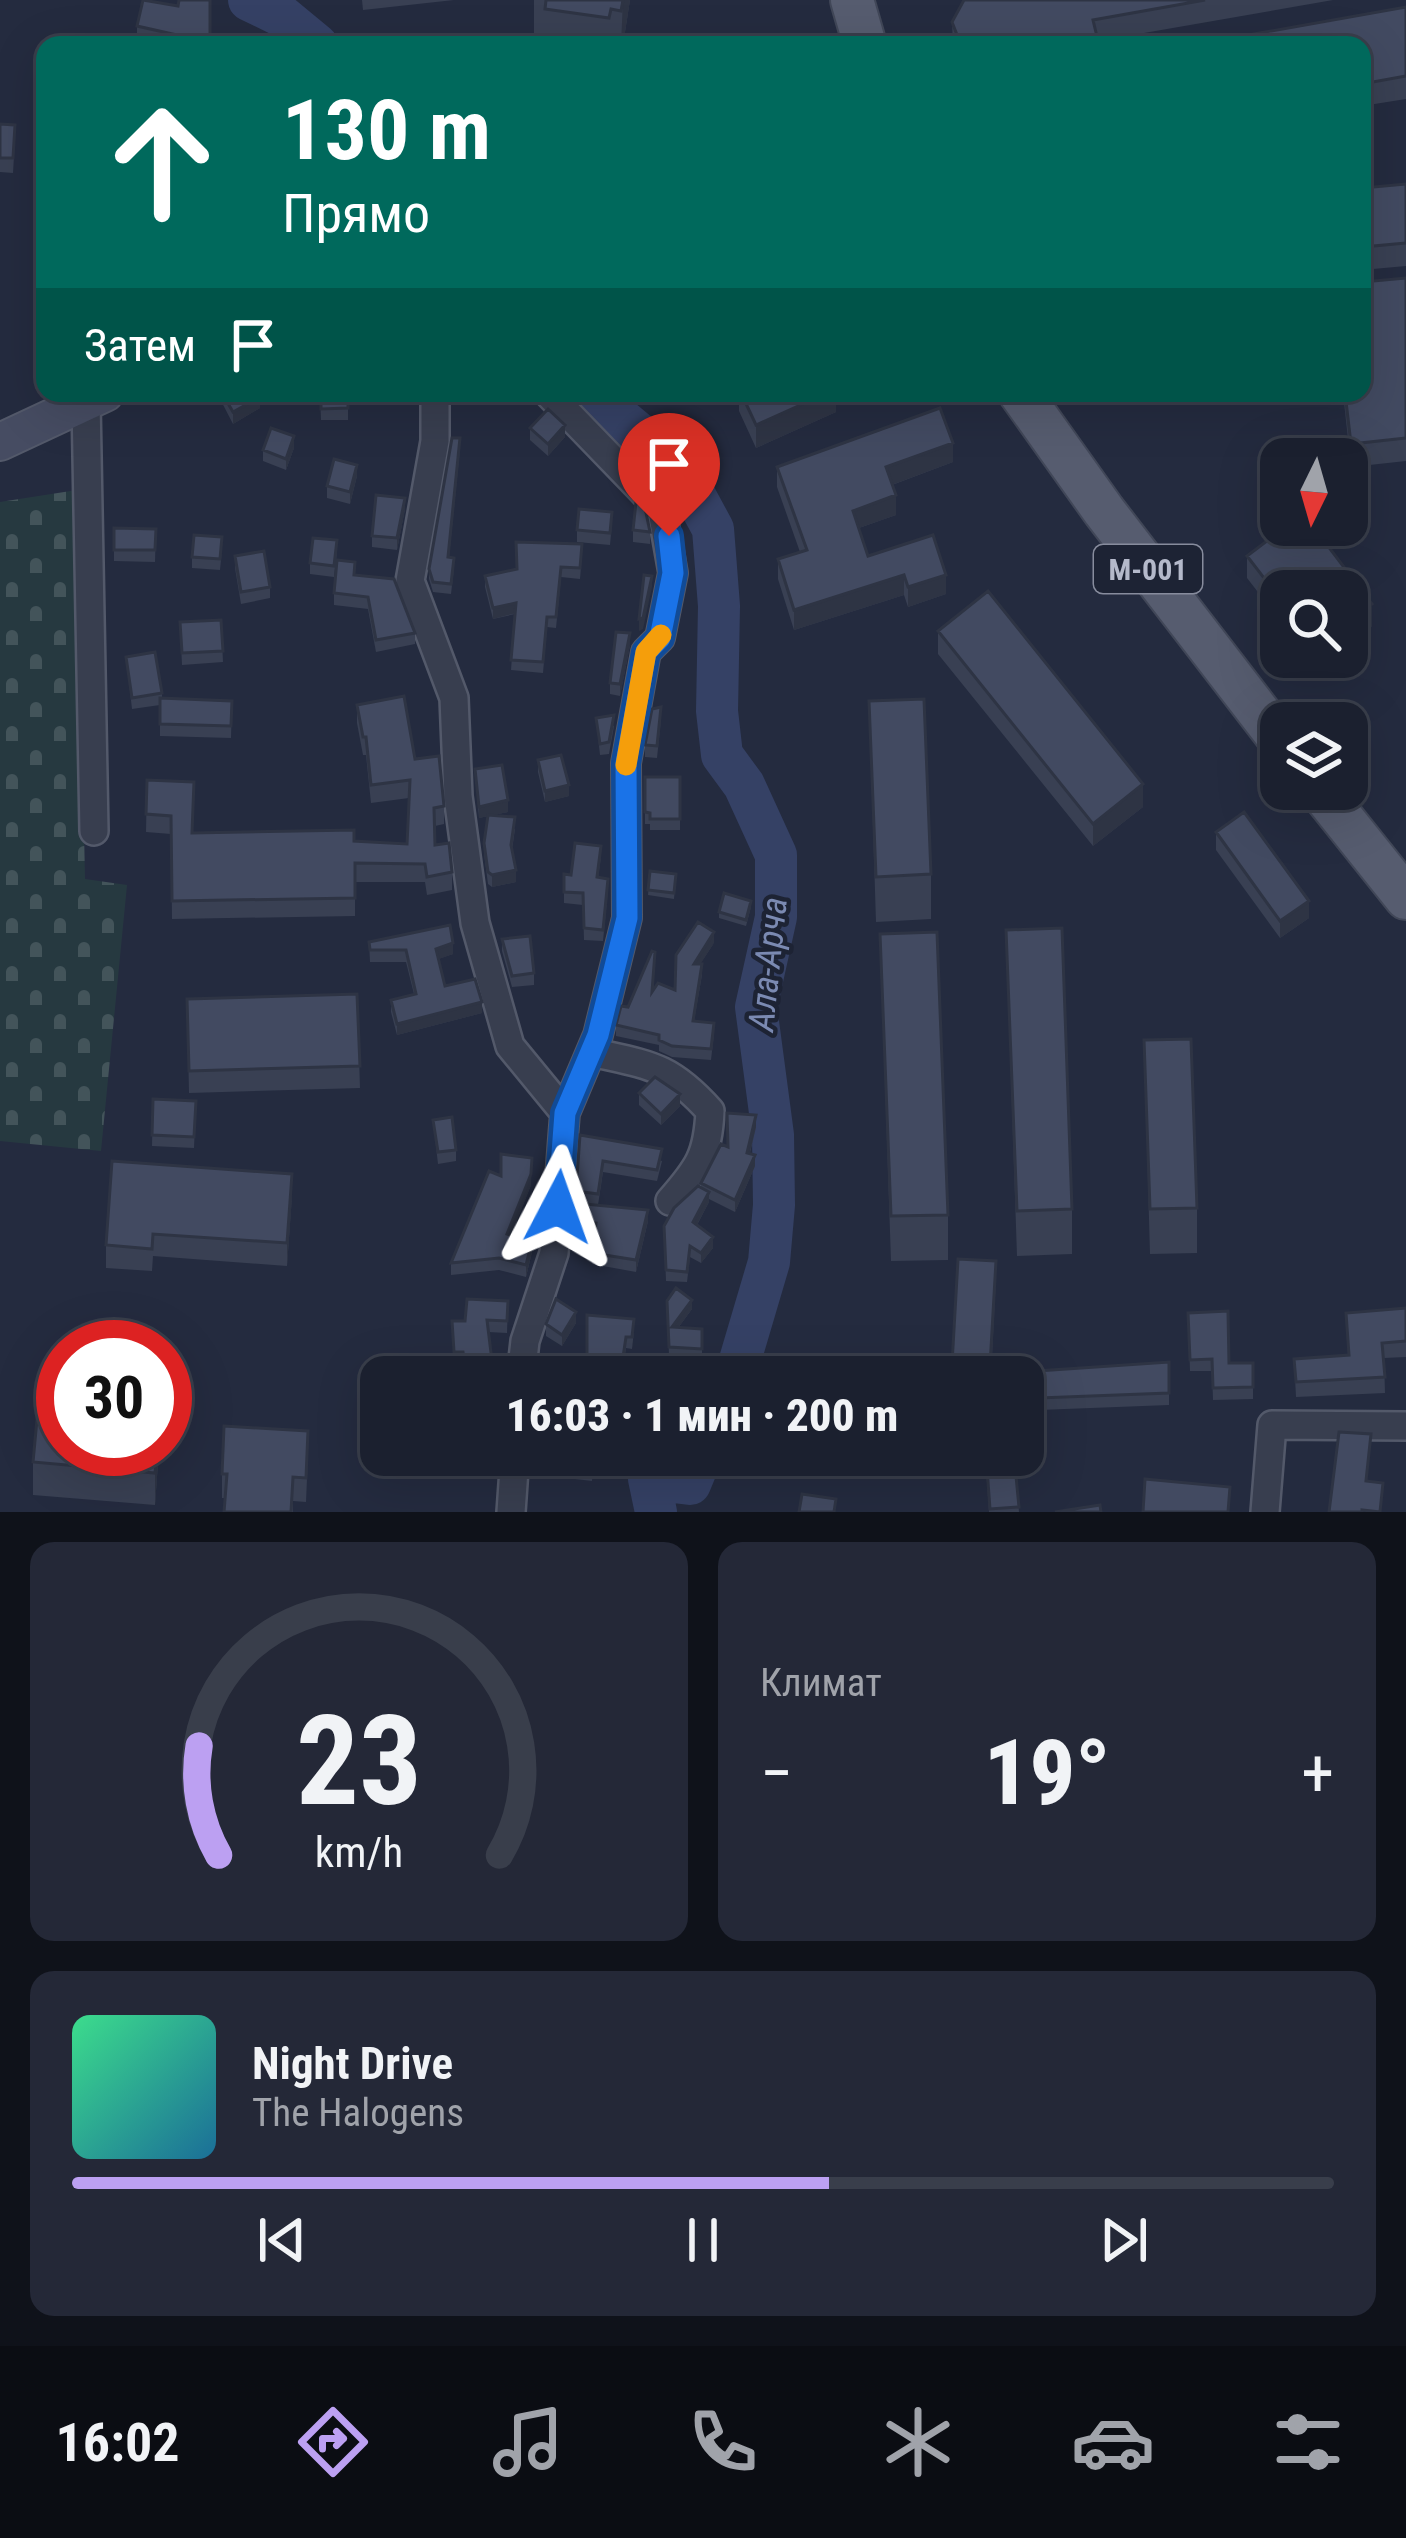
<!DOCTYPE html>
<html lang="ru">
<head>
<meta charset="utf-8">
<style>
  body { margin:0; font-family:"Roboto Condensed",sans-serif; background:#242837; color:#f1f3f6; height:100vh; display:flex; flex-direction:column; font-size:45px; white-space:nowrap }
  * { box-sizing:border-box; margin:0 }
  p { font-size:39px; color:#a0a3aa }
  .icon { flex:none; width:66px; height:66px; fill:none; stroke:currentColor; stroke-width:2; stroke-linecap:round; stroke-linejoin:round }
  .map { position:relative; height:1512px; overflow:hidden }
  .details { display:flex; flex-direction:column; gap:30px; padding:30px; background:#0f121a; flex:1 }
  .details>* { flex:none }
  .top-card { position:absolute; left:36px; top:36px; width:1335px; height:366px; border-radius:24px; box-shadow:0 12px 48px #0002,0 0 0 3px #393e4b; background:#00695c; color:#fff; overflow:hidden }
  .needle { width:78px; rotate:185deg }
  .controls { position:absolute; left:1260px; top:438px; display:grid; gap:24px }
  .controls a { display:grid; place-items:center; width:108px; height:108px; border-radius:24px; background:#1b202f; box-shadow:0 12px 48px #0002,0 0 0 3px #393e4b; font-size:60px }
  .speed { position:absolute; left:36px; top:1320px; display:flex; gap:24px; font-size:60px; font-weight:700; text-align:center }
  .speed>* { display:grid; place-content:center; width:156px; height:156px; border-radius:50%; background:#1b202f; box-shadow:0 12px 48px #0002,0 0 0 3px #393e4b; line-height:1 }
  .speed .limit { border:18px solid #d22; background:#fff; color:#111 }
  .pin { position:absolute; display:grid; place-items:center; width:102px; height:102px; color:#fff; margin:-123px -51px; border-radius:50% 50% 50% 0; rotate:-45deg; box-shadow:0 0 12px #0007 }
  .pin .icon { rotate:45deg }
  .me { position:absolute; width:132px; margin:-66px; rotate:4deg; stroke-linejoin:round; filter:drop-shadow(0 0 9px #0008) }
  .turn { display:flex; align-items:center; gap:42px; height:252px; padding:0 48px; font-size:54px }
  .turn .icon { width:156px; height:156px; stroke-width:2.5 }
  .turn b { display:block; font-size:84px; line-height:102px }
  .then { display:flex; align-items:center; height:114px; padding:0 48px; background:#0003; gap:24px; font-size:45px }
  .big { font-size:90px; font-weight:800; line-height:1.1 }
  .details .widget { flex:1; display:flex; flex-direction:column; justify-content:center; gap:18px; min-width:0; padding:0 42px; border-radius:24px; background:#242837 }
  .details .dial { align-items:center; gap:0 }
  .dial svg { height:312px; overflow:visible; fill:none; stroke:#393e4b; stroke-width:7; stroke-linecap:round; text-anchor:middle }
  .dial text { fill:#f1f3f6; stroke:none }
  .song { display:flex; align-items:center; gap:36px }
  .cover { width:144px; height:144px; border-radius:18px; background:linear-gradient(135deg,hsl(150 70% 55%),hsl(200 70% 35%)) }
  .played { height:12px; border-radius:6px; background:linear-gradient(90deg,#bca0f2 60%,#393e4b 60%) }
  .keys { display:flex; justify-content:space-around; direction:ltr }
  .heat { display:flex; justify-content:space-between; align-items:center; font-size:66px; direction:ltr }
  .details .tiles { flex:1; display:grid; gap:30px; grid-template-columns:1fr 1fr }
  .widget:last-child { grid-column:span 2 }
  .trip { position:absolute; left:360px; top:1356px; width:684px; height:120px; border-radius:24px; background:#1b202f; box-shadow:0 12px 48px #0002,0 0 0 3px #393e4b; font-weight:800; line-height:120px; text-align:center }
  .dock { display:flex; height:192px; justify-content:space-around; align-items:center; background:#0b0d13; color:#a0a3aa }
  .dock .icon { width:84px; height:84px }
  .dock .current { color:#bca0f2 }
  .dock b { font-size:54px; color:#f1f3f6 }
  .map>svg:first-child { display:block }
  .cemetery { fill:url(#cemetery-stones) }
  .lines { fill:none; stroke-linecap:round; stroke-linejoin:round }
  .river { stroke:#354165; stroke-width:42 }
  .street-casing { stroke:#53596a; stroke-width:32 }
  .secondary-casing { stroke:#53596a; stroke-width:40 }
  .primary-casing { stroke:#414758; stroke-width:46 }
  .street { stroke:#383e4f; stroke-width:27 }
  .secondary { stroke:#464c62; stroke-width:36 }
  .primary { stroke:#565c6f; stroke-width:42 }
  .wall { fill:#394053 }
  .shaded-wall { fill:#2e3444 }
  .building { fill:#424a61; stroke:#2e3444; stroke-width:3 }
  .route-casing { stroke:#114b97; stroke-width:30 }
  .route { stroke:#1a73e8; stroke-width:21 }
  .slow { stroke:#f59e0b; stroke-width:21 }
  .labels { text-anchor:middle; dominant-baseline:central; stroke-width:9; stroke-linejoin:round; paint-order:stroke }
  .shield { fill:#1d2334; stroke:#878c9d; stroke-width:3 }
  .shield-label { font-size:30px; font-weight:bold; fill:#b4b9ca }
  .water-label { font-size:36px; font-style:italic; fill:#7b8ab2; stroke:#1d2334 }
</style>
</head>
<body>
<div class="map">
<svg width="1406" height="1512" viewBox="0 0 1406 1512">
  <defs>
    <pattern id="cemetery-stones" width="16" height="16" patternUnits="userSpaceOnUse" patternTransform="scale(3)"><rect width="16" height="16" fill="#263940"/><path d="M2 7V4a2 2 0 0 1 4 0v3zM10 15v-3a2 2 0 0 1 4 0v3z" fill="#43545a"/></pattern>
  </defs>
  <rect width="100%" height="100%" fill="#242b3f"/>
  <!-- cemetery -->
  <path class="cemetery" d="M77 490 85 879 127 885 101 1151 0 1141V502Z"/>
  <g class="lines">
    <!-- river -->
    <path class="river" d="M249 0 282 16 317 45
      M590 393 680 468 713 529 719 606 717 711 722 755 744 785 776 855V917L756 1007 773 1135 774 1205 769 1262 735 1377
      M656 1512 649 1479 690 1484 702 1455"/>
    <!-- street casing -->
    <g class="street-casing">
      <path id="street" d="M435 393V441L410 581 454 698 458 796 475 923 510 1046 565 1113
        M86 402 94 831
        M591 1052C648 1065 669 1065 710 1111 708 1155 699 1168 670 1201
        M521 1377 525 1341 554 1253 565 1113 598 1035 627 918 626 763 646 652 660 638 673 573 662 511 548 393
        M511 1512 515 1455
        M1265 1512 1272 1425 1406 1426"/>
    </g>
    <!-- secondary casing -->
    <g class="secondary-casing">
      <path id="secondary" d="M0 442 105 393"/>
    </g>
    <!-- primary casing -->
    <g class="primary-casing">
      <path id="primary" d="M852 0 865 45
        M1020 393 1104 511 1281 741
        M1319 789 1406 898"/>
    </g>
    <!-- street -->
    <use href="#street" class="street"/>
    <!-- secondary -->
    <use href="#secondary" class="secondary"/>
    <!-- primary -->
    <use href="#primary" class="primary"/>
  </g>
  <!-- wall -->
  <path class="wall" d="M210 0V45H171L137 37V26L178 6Z
    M362 0H454L363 10Z
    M534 0H630L623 45H545L534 42Z
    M964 0H1333L1098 41 1099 45H953L952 22Z
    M1406 7V99L1362 106V45Z
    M0 124 15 139 13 173 0 172Z
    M1406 184V266L1362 270V188Z
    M1406 278V461L1351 467 1343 393H1362Z
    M217 393H258L260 408 233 424Z
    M320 393H348V420H321Z
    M739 393H836V412L756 448 739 411Z
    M530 428 565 437 548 456 530 440Z
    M294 448 286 470 263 461V450Z
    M460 449 449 557 454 568 451 594 433 592 429 579V569Z
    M953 462 892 485 896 515 859 528 868 556 946 594 908 607 904 595 794 630 778 579V559L800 552 777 487V467Z
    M357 476 350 504 327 498V486Z
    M405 509 397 550 372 547V536Z
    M612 523 610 545 577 542V530Z
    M1288 525H1312L1372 604V626L1347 646V591H1281V622L1247 578V556Z
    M114 528 156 529 155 562 114 561Z
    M633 530 650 532V544L633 542Z
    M222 549 220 570 192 568V557Z
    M337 552 334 577 310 574V563Z
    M582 554 580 579 561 577 556 628 547 627 543 673 511 670 515 614 493 619 485 587V576Z
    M235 556 270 587V598L241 604 235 568Z
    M355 575 415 633V644L376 652 368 609 334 605V593Z
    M221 620 223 662 182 665 180 622Z
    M938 631 1143 807 1093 846 938 654Z
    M630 645 620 696 610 694V683Z
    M126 657 162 693V699L232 701 231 738 160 736V705L132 709Z
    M1308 657H1332L1317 669Z
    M869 701 931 874V919L876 922Z
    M357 705 415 759 444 806V824L435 826V845L452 872V890L427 895 425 882H355V916L172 919 171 834 146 832 147 780 193 833 407 844 409 798 371 803 366 755H363L357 723Z
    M596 718 614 726 609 754 600 755Z
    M661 719 657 758 645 757V745Z
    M538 760 569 796 545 802 538 772Z
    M475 769 508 812 493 815 515 829 512 850 516 882 492 887 488 884 484 854 488 816 479 818Z
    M645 777H680V830H650V824H645Z
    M1216 832 1309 918 1280 938 1216 850Z
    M601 857 598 878 608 890 603 941 584 940 583 905 564 903V874L571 875Z
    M650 871 676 874 674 899 648 895Z
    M751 907 746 926 719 918V912Z
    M1006 930 1072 1209V1254L1017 1256Z
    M880 934 948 1215V1260L891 1261Z
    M502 939 534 973V985L512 987 502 951Z
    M369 942 453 954 438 959 445 986 482 1013 397 1035 391 1012V1000L414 994 406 962H370Z
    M714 943 700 964 702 975 694 1021 714 1034 711 1060 672 1057 659 1051V1045L616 1036V1025L655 962 653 990H675Z
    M357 994 360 1088 189 1093 187 999Z
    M1144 1040 1197 1208V1253L1150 1254Z
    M639 1093 680 1106 661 1125 639 1105Z
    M153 1099 196 1101 194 1148 152 1146Z
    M433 1120 456 1150V1161L438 1164Z
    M756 1127 750 1153 755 1166 735 1212 709 1199V1202L697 1225 713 1248 701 1263 690 1257 687 1282 666 1281 664 1226 701 1187V1183L728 1147Z
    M580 1135 662 1161 657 1181 603 1172 598 1205 648 1221 636 1272 592 1264 594 1235 586 1234 585 1204 592 1205 576 1202Z
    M531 1185 511 1235 532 1252 526 1277 499 1270 451 1275V1263Z
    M292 1196 287 1266 153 1256 152 1271 106 1268V1245Z
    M996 1278 991 1377H952V1364Z
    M508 1301 507 1333 488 1332 494 1377H465L463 1363 454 1364 452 1321H465Z
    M667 1301 692 1309 678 1328 702 1329V1358L669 1356Z
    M1406 1308V1357L1384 1358 1385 1393 1296 1397 1294 1359 1348 1355 1346 1313Z
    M1188 1313 1229 1363H1253V1399L1213 1400 1212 1371H1190Z
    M587 1315 634 1331 632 1349 626 1348 622 1375 587 1372Z
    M576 1323 562 1346 546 1336V1324Z
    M1169 1362V1405L1039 1410 1037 1382Z
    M159 1449 155 1505 33 1495V1462Z
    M308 1455 306 1502 293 1501V1512H224L225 1498H222V1474Z
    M532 1455 594 1463 592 1481 532 1474Z
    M985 1455H1014L1019 1512H989Z"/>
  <!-- shaded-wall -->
  <path class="shaded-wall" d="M623 0H630L623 45H621Z
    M827 393H836V412L756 448V425Z
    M260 397V408L233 424V412Z
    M565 425V437L548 456V444Z
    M294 436V448L286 470V459Z
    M953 443V462L886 487V467Z
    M357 465V476L350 504V492Z
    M896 495V515L853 530V511Z
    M405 498V509L397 550V538Z
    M904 575V595L794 630V610Z
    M946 575V594L908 607V587Z
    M652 576V587L643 629 639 631V619Z
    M516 603V613L493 619V608Z
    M1372 604V626L1347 646V623Z
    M630 633V645L620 696V684Z
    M1317 657H1332L1317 669Z
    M1143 784V807L1093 846V824Z
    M569 785V796L545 802V791Z
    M508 800V812L479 818V807Z
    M516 870V882L492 887V875Z
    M1309 901V918L1280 938V921Z
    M714 932V943L694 974V964Z
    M453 943V954L436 960V949Z
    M482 1002V1013L397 1035V1024Z
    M680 1094V1106L661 1125V1114Z
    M756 1115V1127L747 1164V1153Z
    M755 1155V1166L735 1212V1200Z
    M532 1158 531 1185 507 1245V1234Z
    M292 1174V1196L287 1266V1243Z
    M709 1192V1202L693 1232V1222Z
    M648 1210V1221L636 1272V1260Z
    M713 1237V1248L701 1263V1253Z
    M532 1241V1252L526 1277V1265Z
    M692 1300V1309L672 1336V1327Z
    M576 1312V1323L562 1346V1335Z
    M157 1449H159L155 1505V1473Z"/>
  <!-- building -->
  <path class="building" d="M143 0 178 6 179 0H210V38L186 37 137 26Z
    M546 0H623L621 11 611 9 609 18 545 9Z
    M964 0H1205L1093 20 1099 45H961L952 22Z
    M1406 7V76L1362 84V45H1192Z
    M101 42V45H70V44Z
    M0 124 15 125 13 158H0Z
    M1406 184V243L1362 247V188Z
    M1406 278V438L1351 444 1345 393H1362V282Z
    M222 393H258L260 397 233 412Z
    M321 393H348V408L321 409Z
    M741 393H827L756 425Z
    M940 408 953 443 886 467 896 495 853 511 868 556 933 535 946 575 908 587 904 575 794 610 778 559 807 550 777 467Z
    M548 409 565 425 548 444 530 428Z
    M271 428 294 436 286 459 263 450Z
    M452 438H460L448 557 454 558 451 584 433 582 429 569Z
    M334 459 357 465 350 492 327 486Z
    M376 495 405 498 397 538 372 536Z
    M636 502 645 508 650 532 633 530Z
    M579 509 612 512 610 533 577 530Z
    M1288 525H1312L1372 604 1347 623V591H1281V600L1247 556Z
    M114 528 156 529 155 550H114Z
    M194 535 222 537 220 559 192 557Z
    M313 538 337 540 334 566 310 563Z
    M516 542 582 544 580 568 561 567 556 617H547L543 662 511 660 516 603 493 608 485 576 517 569Z
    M264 551 270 587 241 592 235 556Z
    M337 560 355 562 354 575 394 579 415 633 376 640 368 597 334 593Z
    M644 575 652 576 643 618 639 619Z
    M988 591 1143 784 1093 824 938 631Z
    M221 620 223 651 182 653 180 622Z
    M616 632 630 633 620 684 610 683Z
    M155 652 162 693 132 698 126 657Z
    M404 696 415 759 439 756 444 806 434 808 435 845 449 843 452 872 427 877 425 864 355 863V898L172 901 171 816 146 814 147 780 194 782 192 833 354 830V841L407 844 410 780 371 785 366 737H363L357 705Z
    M160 698 232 701 231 726 160 724Z
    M924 699 931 874 876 877 869 701Z
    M661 707 657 746 645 745 652 709Z
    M614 715 609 742 600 744 596 718Z
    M561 755 569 785 545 791 538 760Z
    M502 765 508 800 479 807 475 769Z
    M645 777H680V819H650V813L645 812Z
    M1244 812 1309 901 1280 921 1216 832Z
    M488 815 515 817 511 845 516 870 492 875 488 872 484 843Z
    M575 843 601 846 597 877 608 879 603 930 584 928 583 893 564 892V874L571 875Z
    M650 871 676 874 674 893 648 890Z
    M724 893 751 901 746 920 719 912Z
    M698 922 714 932 694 964H702L693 1021 714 1023 711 1049 672 1046 659 1040V1035L616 1025 621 1006 628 1007 652 951 655 952 652 992 658 983 675 990 676 955Z
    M450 925 453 943 436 949 445 986 475 979 482 1002 397 1024 391 1000 416 994 406 950H370L369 942Z
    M1062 928 1072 1209 1017 1211 1006 930Z
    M937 932 948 1215 891 1216 880 934Z
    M530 936 534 973 512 976 502 939Z
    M357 994 360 1066 189 1071 187 999Z
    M1191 1039 1197 1208 1150 1209 1144 1040Z
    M655 1077 680 1094 661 1114 639 1093Z
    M153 1099 196 1101 194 1137 152 1135Z
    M727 1113 756 1115 747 1153 755 1155 735 1200 701 1183 721 1144 728 1147Z
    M452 1117 456 1150 438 1152 433 1120Z
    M580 1135 662 1149 657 1170 603 1161 598 1194 576 1191Z
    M501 1154 532 1158 531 1174 507 1234 532 1241 526 1265 499 1258 451 1263 489 1171 501 1176Z
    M112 1161 292 1174 287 1243 153 1234 152 1249 106 1245Z
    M698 1186 709 1192 693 1222 713 1237 701 1253 690 1246 687 1272 666 1270 664 1226 674 1208Z
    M585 1204 648 1210 636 1260 592 1253 596 1223 586 1222Z
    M958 1259 996 1261 990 1366 952 1364Z
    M676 1288 692 1300 672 1327 702 1329V1349L669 1347 667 1301Z
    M467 1299 508 1301 507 1321 487 1320 494 1377H467L463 1352H454L452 1321H465Z
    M556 1299 576 1312 562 1335 546 1324Z
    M1406 1308V1341L1382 1343 1385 1377 1296 1382 1294 1359 1349 1355 1346 1313Z
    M1228 1311 1229 1363H1253V1387L1213 1388 1212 1359 1190 1360 1188 1313Z
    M587 1315 634 1319 632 1337H626L622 1364 587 1361Z
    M1169 1362V1393L1039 1398 1037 1371Z
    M42 1365 63 1367V1449H157L155 1473 33 1462Z
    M224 1426 308 1431 306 1478 293 1477 291 1512H224L227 1474H222Z
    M1339 1432 1371 1434 1366 1481 1383 1483 1380 1512 1362 1510V1512H1329Z
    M532 1455H593L592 1470 532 1462Z
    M986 1455H1014L1019 1507 990 1509Z
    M1145 1479 1230 1487 1228 1512H1143Z
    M802 1494 836 1499 834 1512H799Z
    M1100 1505 1101 1512H1055Z"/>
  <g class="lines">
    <!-- route casing -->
    <g class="route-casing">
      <path id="route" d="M558 1207 565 1113 598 1035 627 918 626 763 646 652 660 638 673 573 669 536"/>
    </g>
    <!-- route -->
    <use href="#route" class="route"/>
    <!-- slow -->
    <path class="slow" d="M626 765 646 652 661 635"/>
  </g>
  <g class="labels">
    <!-- shield labels -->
    <rect class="shield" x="1094" y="545" width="108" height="48" rx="9"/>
    <g class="shield-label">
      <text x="1148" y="569">М-001</text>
    </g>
    <!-- water labels -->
    <g class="water-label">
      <text transform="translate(768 964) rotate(-84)">Ала-Арча</text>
    </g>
  </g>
</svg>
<div class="controls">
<a><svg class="needle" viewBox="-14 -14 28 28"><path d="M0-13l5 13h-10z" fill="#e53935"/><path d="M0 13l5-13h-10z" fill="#a0a3aa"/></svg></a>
<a><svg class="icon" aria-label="search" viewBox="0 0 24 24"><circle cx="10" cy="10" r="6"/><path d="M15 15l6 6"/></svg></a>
<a><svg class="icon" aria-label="layers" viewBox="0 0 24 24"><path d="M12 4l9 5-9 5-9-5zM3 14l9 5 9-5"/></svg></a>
</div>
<div class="speed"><div class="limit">30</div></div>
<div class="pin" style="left:669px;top:536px;background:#d93025"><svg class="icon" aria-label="arrive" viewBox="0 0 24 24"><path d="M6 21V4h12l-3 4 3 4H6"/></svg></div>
<svg class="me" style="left:558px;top:1207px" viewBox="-20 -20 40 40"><path d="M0-17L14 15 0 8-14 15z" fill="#1a73e8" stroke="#fff" stroke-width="4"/></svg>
<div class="trip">16:03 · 1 мин · 200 m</div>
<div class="top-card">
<div class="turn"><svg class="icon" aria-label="ahead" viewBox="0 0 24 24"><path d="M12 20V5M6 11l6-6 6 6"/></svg><div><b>130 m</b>Прямо</div></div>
<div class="then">Затем<svg class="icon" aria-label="arrive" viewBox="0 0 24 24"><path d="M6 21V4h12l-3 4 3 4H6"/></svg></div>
</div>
</div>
<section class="details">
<div class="tiles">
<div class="widget dial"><svg viewBox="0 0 100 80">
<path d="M14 69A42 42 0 1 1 86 69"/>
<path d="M14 69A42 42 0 0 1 9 41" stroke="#bca0f2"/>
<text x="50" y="56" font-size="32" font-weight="700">23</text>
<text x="50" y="72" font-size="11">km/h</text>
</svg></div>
<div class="widget"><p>Климат</p>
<div class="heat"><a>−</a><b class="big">19°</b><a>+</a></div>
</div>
<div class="widget">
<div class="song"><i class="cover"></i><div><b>Night Drive</b><p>The Halogens</p></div></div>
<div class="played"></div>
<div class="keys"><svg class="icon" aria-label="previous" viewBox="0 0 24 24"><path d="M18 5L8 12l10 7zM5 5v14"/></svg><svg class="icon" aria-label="pause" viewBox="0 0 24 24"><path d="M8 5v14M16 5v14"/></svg><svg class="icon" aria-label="next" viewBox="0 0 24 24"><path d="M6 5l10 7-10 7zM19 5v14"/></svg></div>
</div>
</div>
</section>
<nav class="dock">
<b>16:02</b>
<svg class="icon current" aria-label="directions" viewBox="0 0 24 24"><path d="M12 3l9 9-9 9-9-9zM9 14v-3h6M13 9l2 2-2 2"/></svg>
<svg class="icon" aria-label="music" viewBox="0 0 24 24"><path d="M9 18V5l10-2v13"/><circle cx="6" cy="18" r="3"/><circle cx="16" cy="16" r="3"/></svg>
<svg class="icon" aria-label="phone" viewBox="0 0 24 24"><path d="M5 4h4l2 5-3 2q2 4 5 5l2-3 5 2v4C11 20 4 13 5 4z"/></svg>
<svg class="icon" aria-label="climate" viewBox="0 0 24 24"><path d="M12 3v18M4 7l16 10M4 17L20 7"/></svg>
<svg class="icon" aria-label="car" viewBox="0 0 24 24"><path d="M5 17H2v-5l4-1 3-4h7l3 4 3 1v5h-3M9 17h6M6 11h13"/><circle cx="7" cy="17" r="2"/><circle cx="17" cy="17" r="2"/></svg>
<svg class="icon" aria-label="filters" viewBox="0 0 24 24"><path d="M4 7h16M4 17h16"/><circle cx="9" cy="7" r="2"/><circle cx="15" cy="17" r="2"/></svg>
</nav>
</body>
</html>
